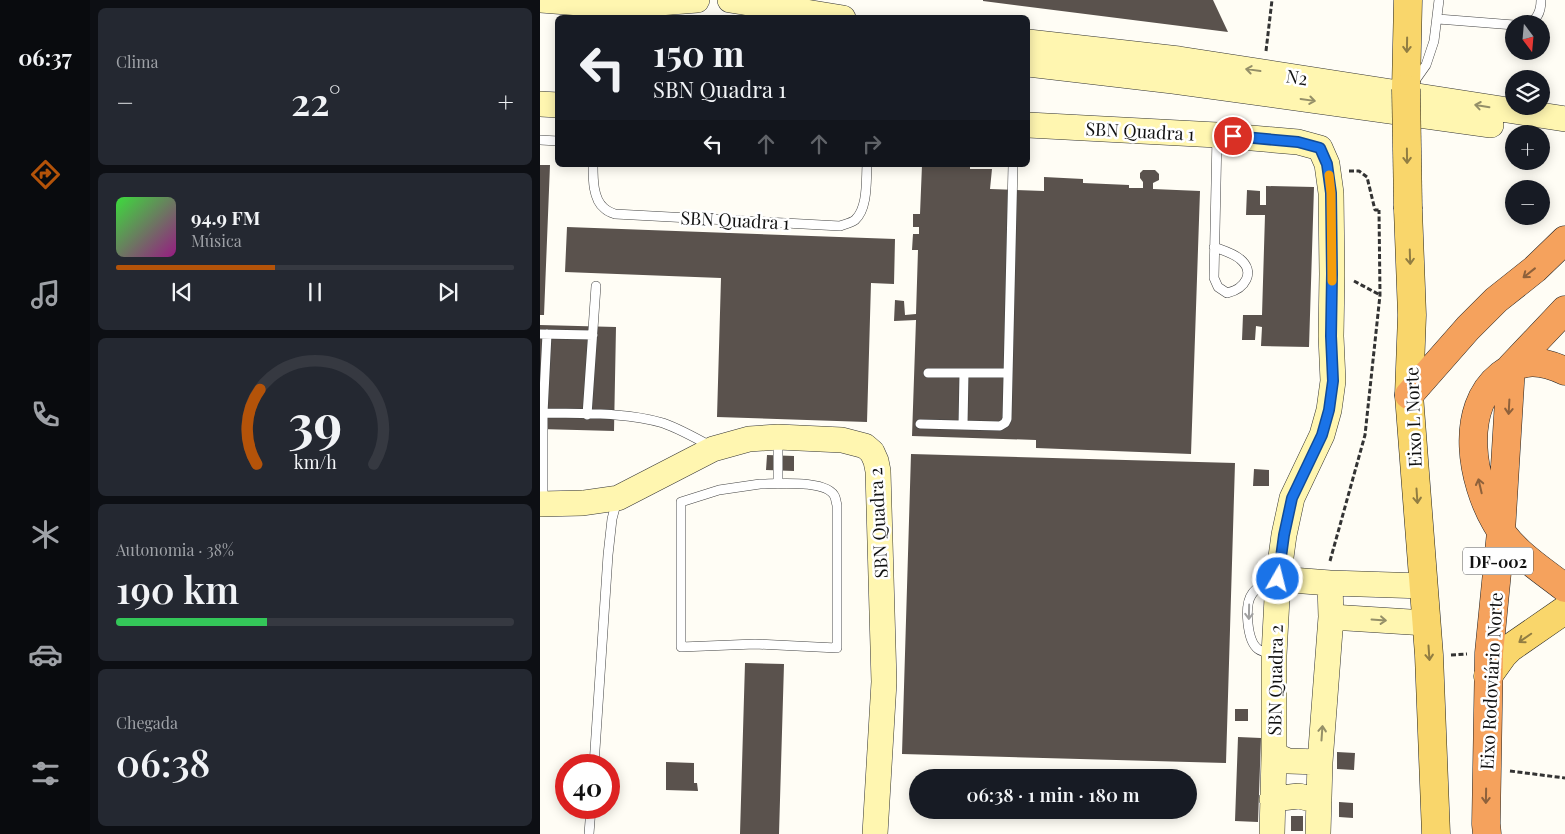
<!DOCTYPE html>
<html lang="pt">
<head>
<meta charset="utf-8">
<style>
  body { margin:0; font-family:"Playfair Display",serif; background:#242831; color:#f1f3f6; height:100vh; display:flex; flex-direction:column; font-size:19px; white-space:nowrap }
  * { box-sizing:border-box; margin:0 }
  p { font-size:16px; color:#9ea1a6 }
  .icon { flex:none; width:28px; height:28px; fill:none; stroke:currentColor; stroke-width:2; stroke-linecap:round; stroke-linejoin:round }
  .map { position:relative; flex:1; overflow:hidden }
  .details { display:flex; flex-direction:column; gap:8px; padding:8px; background:#0d0f14; width:450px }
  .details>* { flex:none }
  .top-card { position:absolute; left:15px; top:15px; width:475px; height:152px; border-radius:8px; box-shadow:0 2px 12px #0003; background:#171b24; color:#f1f3f6; overflow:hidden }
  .needle { width:32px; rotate:164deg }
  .tools { position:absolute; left:965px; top:15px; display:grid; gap:10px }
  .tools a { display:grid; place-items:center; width:45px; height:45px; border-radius:50%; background:#171b24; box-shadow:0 2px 12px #0003; font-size:25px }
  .speed { position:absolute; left:15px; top:754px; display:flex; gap:10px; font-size:25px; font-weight:700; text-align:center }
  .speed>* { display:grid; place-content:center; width:65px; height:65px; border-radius:50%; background:#171b24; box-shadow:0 2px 12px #0003; line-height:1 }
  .speed .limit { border:8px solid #d22; background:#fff; color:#111 }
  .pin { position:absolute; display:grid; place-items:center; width:42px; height:42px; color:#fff; margin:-21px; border:2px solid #fff; border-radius:50%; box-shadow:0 1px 5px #0007 }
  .me { position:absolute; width:55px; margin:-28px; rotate:8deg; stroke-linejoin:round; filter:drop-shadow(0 0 4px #0008) }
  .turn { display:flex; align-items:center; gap:18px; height:105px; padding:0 15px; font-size:22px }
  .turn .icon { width:65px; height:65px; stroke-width:2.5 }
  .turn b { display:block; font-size:35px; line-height:42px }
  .lanes { display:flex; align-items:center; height:48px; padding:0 15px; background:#0003; justify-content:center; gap:25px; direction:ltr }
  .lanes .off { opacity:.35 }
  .big { font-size:38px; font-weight:600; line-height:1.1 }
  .details .widget { flex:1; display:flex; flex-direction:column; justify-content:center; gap:8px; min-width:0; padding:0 18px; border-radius:8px; background:#242831 }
  .details .dial { align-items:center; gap:0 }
  .dial svg { height:130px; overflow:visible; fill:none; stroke:#363941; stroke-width:7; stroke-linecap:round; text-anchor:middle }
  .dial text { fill:#f1f3f6; stroke:none }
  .song { display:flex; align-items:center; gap:15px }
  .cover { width:60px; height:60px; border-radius:8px; background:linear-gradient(135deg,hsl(120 70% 55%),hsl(310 70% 35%)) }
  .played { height:5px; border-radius:2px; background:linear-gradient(90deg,#b45309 40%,#363941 40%) }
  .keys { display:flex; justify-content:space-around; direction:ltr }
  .heat { display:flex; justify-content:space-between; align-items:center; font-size:28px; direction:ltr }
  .charge { height:8px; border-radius:4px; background:linear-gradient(90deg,#34c759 38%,#363941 0) }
  .trip { position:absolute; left:369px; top:769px; width:288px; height:50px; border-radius:25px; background:#171b24; box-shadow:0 2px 12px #0003; font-weight:600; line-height:50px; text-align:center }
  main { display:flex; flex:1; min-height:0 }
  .tab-bar { display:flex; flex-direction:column; width:90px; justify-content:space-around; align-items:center; background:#090b0e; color:#9ea1a6 }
  .tab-bar .icon { width:35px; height:35px }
  .tab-bar .on { color:#b45309 }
  .tab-bar b { font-size:22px; color:#f1f3f6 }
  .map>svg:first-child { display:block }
  .building { fill:#5a524d }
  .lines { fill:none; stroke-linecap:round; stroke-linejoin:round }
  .lane-casing { stroke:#444; stroke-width:10 }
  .secondary-casing { stroke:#333; stroke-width:26 }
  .primary-casing { stroke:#222; stroke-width:29 }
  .highway-casing { stroke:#222; stroke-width:29 }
  .path { stroke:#333; stroke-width:3; stroke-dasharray:5 2.5; stroke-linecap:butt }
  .lane { stroke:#fff; stroke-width:9 }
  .secondary { stroke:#fff6b0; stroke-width:25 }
  .primary { stroke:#f9d66b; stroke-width:28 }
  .highway { stroke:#f5a25d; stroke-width:28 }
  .primary-bridge-casing { stroke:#222; stroke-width:29; stroke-linecap:butt }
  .primary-bridge { stroke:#f9d66b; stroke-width:28 }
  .oneway { stroke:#917d42 }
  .oneway2 { stroke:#948f68 }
  .oneway3 { stroke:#8e613b }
  .oneway4 { stroke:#a0a0a0 }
  .route-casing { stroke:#114b97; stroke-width:12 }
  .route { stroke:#1a73e8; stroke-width:9 }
  .slow { stroke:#f59e0b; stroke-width:9 }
  .labels { text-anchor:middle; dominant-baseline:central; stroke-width:5; stroke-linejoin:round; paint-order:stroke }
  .shield { fill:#fff; stroke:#585858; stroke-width:1 }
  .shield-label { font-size:16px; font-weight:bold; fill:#111 }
  .street-label { font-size:18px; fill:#111; stroke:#fff }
</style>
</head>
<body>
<main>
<nav class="tab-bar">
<b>06:37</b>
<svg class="icon on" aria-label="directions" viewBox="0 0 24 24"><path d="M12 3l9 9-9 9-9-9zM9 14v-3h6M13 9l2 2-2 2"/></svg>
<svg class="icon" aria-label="music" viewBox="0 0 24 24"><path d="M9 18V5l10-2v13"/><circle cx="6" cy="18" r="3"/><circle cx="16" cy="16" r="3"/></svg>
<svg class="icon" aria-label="phone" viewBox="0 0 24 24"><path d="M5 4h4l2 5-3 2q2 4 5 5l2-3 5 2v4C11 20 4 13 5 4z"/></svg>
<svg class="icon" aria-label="climate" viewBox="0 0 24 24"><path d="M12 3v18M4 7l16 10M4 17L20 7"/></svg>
<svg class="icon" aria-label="car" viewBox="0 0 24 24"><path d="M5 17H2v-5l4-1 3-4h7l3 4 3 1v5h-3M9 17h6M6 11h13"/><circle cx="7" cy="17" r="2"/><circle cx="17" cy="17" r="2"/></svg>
<svg class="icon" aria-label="filters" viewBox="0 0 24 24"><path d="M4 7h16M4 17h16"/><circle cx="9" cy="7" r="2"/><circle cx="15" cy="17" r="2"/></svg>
</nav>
<section class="details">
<div class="widget"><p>Clima</p>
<div class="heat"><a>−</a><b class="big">22°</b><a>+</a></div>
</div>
<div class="widget">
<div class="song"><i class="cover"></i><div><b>94.9 FM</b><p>Música</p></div></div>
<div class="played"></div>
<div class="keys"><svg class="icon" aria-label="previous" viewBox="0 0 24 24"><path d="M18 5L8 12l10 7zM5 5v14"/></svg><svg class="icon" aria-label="pause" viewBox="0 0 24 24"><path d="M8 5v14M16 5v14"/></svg><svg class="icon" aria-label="next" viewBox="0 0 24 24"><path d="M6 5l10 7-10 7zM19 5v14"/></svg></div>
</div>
<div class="widget dial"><svg viewBox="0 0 100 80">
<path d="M14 69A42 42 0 1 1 86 69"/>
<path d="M14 69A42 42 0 0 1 16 23" stroke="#b45309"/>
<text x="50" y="56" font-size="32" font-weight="700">39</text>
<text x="50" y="72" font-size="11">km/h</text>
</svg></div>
<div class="widget"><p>Autonomia · 38%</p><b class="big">190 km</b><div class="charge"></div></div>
<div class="widget"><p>Chegada</p><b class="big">06:38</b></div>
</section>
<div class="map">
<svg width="1025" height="834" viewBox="0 0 1025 834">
  <rect width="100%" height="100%" fill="#fffdf5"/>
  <!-- building -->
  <path class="building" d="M443 0H673L688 32 443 1Z
    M0 165H10L4 315H0Z
    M382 165H430V169H452L450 189 504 191V177L543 179V183L589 185V188H603V182L600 178V173L603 170H615L619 174V180L613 183V189L660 191 651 454 496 448V440L372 436 376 320 354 321 355 300 364 301 365 315 376 314 378 250H372L373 234H379V227H373V214H380Z
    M726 186 774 187 769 347 721 346 722 327 716 326 715 340H702L703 315H722L725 215H706L707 190 720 191V205H726Z
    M27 227 355 239 354 284 331 283 327 422 177 417 181 278 25 272Z
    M0 325 76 327 74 431 0 429Z
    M371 454 695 463 686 763 362 754Z
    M227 455 254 456V471L226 470Z
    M714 469 729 470V486H713Z
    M205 663 244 664 239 834H200Z
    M695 709H708V721H695Z
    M698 737 721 738 718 822 695 821Z
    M797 752 815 753 814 770 797 769Z
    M126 762 154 763V783H157L158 791 126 790Z
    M799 802 813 803V818L799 817Z
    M751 816H763V831H751Z"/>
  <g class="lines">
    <!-- lane casing -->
    <g class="lane-casing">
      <path id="lane" d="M898 19 974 25
        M987 24C998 20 1001 11 1001 0
        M874 82 886 65 894 41 899 0
        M0 140 18 141
        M53 165C53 179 53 199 64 208 67 211 72 213 75 214L300 226C305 224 311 223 315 220 328 208 326 181 327 165
        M674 247C682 250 693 253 700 259 716 272 705 289 687 293L678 287 674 278 677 136
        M0 334 53 335
        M388 373H467
        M3 413C42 414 86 412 123 423 140 429 156 438 172 447
        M47 415 56 286
        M380 424 460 426 465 423 467 419 473 165
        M423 425 424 373
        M220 484C236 484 288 479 295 497 296 500 296 502 297 505V648L215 644 141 647V502L179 490Z
        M238 484V439
        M3 501V413L7 334
        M733 654C728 653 722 652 718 649 707 641 704 605 712 594 717 586 727 583 735 580
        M54 765 68 555 72 519 77 500
        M49 834 51 808"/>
    </g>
    <!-- secondary casing -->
    <g class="secondary-casing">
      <path id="secondary" d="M0 0 80 6 157 0
        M190 0 303 18
        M488 42 639 59 1025 119
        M488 64 633 81 951 125
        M0 104 18 105
        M488 125 677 135 758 142 780 148 787 164 791 193 792 274 791 336 793 381 789 410 782 435 752 498 744 535 738 579 734 655V755L732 834
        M0 504 43 503 78 498 173 449 209 439 238 437 302 440 325 446 332 452 336 461 338 471 344 682 335 834
        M738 579 790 583 884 586
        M791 617 886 623
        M734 755 748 761 780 762
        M732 799 759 796 779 801
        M778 834 780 762 791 617 790 583"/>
    </g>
    <!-- primary casing -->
    <g class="primary-casing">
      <path id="primary" d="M866 89 868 0
        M868 209 872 315 869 395 889 655 896 834
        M948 676 963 655 970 648 1025 610"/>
    </g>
    <!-- highway casing -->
    <g class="highway-casing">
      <path id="highway" d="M1025 371C1001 360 982 358 961 375 918 409 932 482 956 523 971 551 1001 569 1025 588
        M869 395 928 328 956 300 995 269 1025 240
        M947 834 946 824 949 653 961 532 971 367 1025 310"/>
    </g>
    <!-- path -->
    <path class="path" d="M726 51 732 0
      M809 171H819L827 177 835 210H840
      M814 281 840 295
      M790 561 825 435 840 295 839 210
      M911 655 927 654
      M970 771 1025 778"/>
    <!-- lane -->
    <use href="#lane" class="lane"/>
    <!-- secondary -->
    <use href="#secondary" class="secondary"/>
    <!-- primary -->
    <use href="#primary" class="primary"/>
    <!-- highway -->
    <use href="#highway" class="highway"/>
    <!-- primary-bridge casing -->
    <g class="primary-bridge-casing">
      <path id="primary-bridge" d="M866 89 868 209"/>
    </g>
    <!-- primary-bridge -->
    <use href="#primary-bridge" class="primary-bridge"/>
  </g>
  <!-- one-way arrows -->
  <defs><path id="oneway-shaft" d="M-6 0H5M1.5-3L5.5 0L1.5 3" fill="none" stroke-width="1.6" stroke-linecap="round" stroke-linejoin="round" transform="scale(1.25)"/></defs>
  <g class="oneway">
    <use href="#oneway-shaft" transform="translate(867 45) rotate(91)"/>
    <use href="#oneway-shaft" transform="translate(867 156) rotate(89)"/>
    <use href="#oneway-shaft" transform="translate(870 257) rotate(88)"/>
    <use href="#oneway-shaft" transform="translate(877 496) rotate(86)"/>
    <use href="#oneway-shaft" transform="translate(985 638) rotate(145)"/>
    <use href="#oneway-shaft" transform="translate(889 653) rotate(86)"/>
  </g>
  <g class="oneway2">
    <use href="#oneway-shaft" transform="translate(713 70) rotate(-172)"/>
    <use href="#oneway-shaft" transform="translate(768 100) rotate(8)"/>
    <use href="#oneway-shaft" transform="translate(942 106) rotate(-171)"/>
    <use href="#oneway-shaft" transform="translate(839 620) rotate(4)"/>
    <use href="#oneway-shaft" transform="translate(782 733) rotate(-86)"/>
  </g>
  <g class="oneway3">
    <use href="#oneway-shaft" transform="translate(989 273) rotate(142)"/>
    <use href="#oneway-shaft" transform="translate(969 407) rotate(93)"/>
    <use href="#oneway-shaft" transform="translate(940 486) rotate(-103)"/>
    <use href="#oneway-shaft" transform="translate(946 796) rotate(91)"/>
  </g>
  <use class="oneway4" href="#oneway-shaft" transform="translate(709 612) rotate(91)"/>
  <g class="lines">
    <!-- route casing -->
    <g class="route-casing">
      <path id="route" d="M693 136 758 142 780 148 787 164 791 193 792 274 791 336 793 381 789 410 782 435 752 498 744 535 738 579"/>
    </g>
    <!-- route -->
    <use href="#route" class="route"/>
    <!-- slow -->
    <path class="slow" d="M789 175 791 193 792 281"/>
  </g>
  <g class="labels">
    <!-- shield labels -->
    <rect class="shield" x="923" y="547.5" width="70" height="27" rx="4"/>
    <g class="shield-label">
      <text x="958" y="561">DF-002</text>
    </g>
    <!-- street labels -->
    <g class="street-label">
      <text transform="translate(757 77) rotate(9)">N2</text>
      <text transform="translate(600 131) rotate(3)">SBN Quadra 1</text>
      <text transform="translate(195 220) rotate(3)">SBN Quadra 1</text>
      <text transform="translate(873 417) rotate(-92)">Eixo L Norte</text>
      <text transform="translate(338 523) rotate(-93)">SBN Quadra 2</text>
      <text transform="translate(735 680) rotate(-89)">SBN Quadra 2</text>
      <text transform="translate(951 681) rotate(-87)">Eixo Rodoviário Norte</text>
    </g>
  </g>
</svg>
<div class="tools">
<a><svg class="needle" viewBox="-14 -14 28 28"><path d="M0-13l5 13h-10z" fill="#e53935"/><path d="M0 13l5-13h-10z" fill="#9ea1a6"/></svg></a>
<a><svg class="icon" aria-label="layers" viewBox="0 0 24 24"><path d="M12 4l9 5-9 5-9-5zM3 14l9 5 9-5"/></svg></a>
<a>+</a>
<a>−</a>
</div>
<div class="speed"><div class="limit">40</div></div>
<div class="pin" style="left:693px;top:136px;background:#d93025"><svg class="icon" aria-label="arrive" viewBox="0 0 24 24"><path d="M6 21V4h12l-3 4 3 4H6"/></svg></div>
<svg class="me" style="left:738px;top:579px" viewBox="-20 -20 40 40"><circle r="17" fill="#1a73e8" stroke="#fff" stroke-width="3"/><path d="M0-11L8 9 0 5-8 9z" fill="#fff"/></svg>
<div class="trip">06:38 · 1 min · 180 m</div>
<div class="top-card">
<div class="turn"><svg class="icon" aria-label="left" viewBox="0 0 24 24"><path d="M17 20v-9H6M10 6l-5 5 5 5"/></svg><div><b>150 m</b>SBN Quadra 1</div></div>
<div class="lanes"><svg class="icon" aria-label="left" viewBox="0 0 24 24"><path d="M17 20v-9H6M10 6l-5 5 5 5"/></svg><svg class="icon off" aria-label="ahead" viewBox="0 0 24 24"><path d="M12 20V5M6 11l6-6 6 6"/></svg><svg class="icon off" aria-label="ahead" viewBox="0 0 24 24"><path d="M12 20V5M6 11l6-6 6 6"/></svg><svg class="icon off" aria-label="right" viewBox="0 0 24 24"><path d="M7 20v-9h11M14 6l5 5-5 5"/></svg></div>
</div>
</div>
</main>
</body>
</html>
